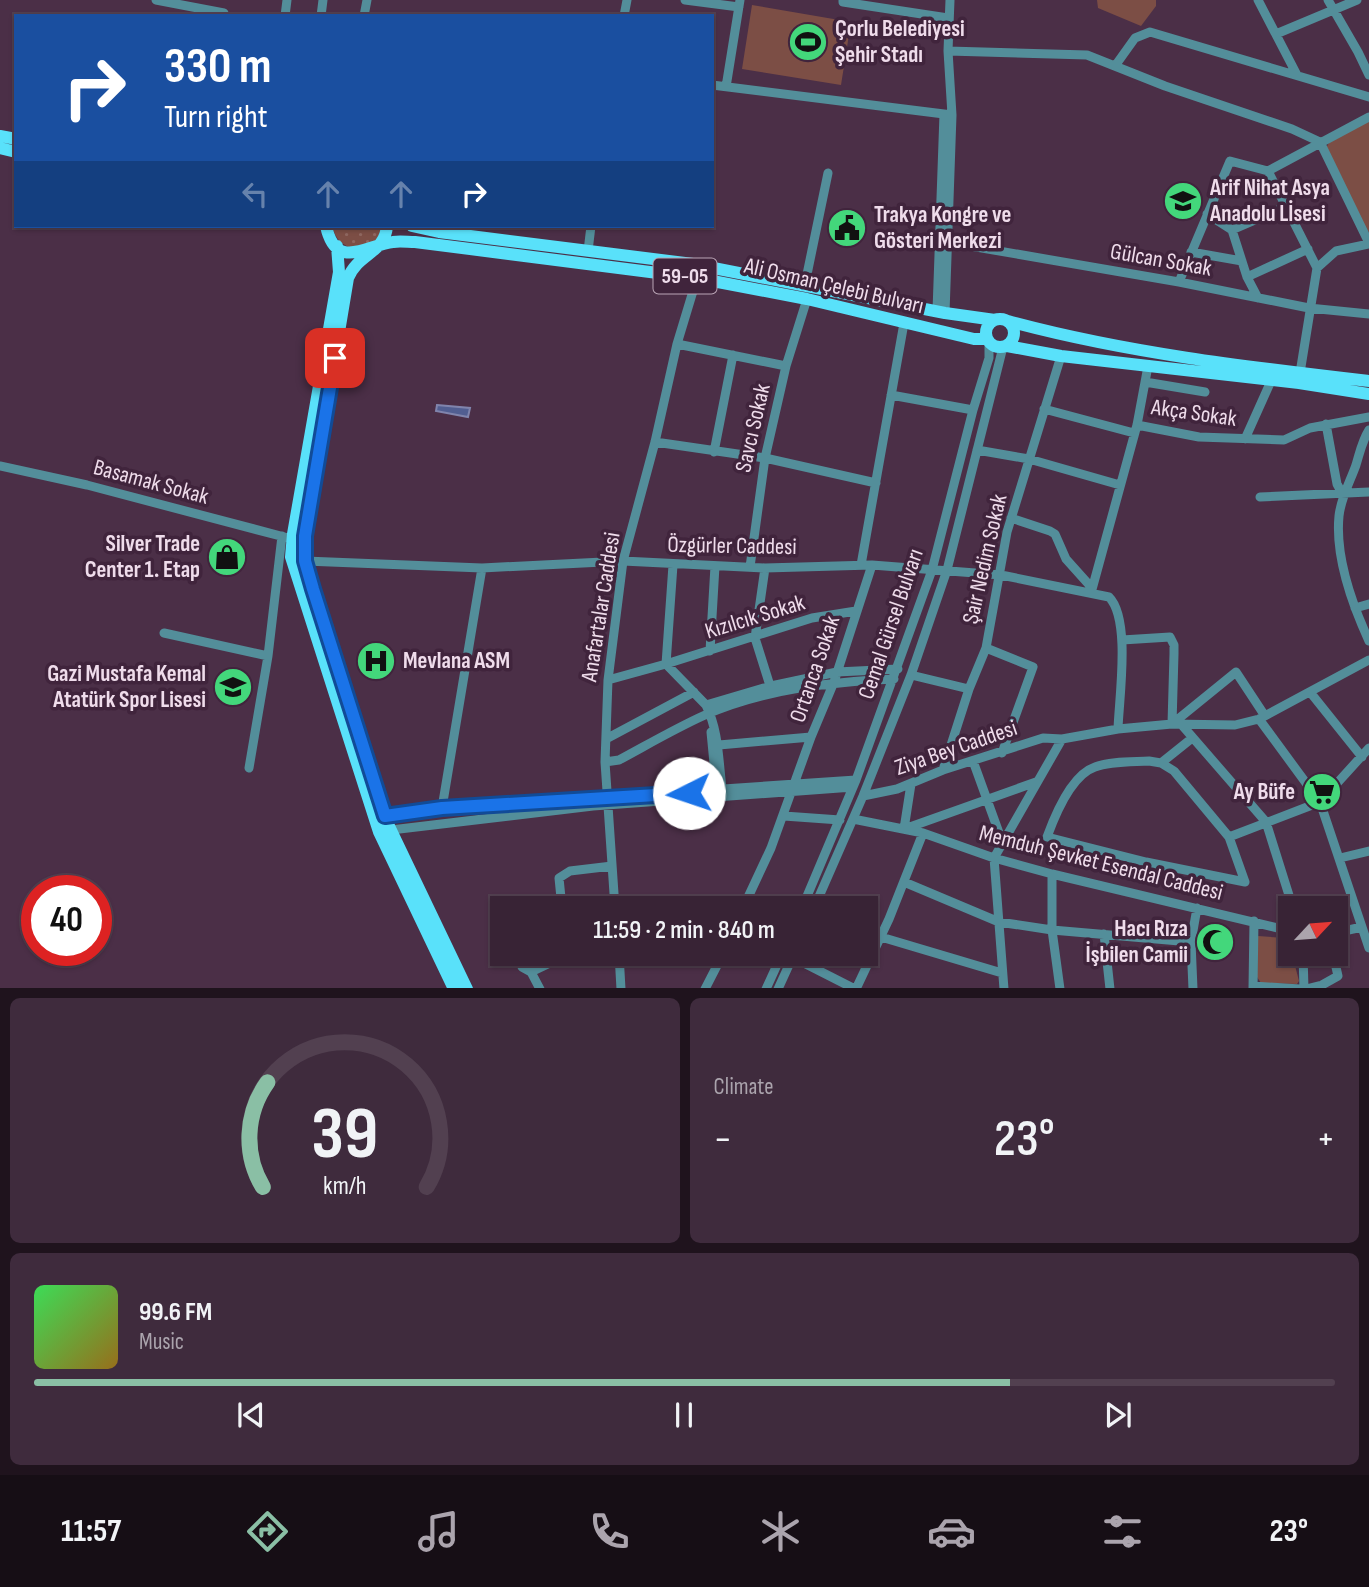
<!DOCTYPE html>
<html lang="en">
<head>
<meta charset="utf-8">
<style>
  body { margin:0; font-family:"Sofia Sans Condensed",sans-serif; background:#3f2b3d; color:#f1f3f6; height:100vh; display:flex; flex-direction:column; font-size:26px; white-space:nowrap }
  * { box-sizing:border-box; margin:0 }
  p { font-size:23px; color:#aba4ad }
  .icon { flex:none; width:38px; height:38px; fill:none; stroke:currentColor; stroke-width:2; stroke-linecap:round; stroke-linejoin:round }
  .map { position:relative; height:988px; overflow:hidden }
  .drawer { display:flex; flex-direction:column; gap:10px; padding:10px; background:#1f131d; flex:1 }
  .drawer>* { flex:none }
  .guide { position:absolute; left:14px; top:14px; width:700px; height:214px; border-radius:0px; box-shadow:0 2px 5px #0004,0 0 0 2px #524050; background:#1a4fa0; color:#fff; overflow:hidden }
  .needle { width:46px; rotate:64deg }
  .buttons { position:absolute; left:1278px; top:896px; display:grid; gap:14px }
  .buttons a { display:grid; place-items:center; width:70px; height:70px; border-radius:0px; background:#382335; box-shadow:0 2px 5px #0004,0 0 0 2px #524050; font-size:35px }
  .speed { position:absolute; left:21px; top:875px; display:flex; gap:14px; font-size:35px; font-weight:700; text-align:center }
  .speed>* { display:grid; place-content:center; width:91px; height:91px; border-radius:50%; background:#382335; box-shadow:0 2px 5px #0004,0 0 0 2px #524050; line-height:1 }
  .speed .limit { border:10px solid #d22; background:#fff; color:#111 }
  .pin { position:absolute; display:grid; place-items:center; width:60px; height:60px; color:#fff; margin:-30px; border-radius:14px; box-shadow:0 4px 10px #0006 }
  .me { position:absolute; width:77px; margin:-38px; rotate:266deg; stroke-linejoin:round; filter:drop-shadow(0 0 5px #0008) }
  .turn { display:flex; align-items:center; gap:24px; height:147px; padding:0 35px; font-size:32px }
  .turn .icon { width:91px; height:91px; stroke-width:2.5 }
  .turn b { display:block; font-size:49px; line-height:60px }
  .lanes { display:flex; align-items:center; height:66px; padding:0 35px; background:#0003; justify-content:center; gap:35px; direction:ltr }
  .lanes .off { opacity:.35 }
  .big { font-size:52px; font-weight:600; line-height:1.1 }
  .drawer .tile { flex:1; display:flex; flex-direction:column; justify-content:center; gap:10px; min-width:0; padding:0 24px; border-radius:10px; background:#3f2b3d }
  .drawer .dial { align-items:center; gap:0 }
  .dial svg { height:182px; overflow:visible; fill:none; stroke:#524050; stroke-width:7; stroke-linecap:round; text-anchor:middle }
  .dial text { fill:#f1f3f6; stroke:none }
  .song { display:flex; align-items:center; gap:21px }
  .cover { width:84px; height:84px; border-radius:10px; background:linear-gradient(135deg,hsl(130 70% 55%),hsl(40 70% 35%)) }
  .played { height:7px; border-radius:4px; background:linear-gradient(90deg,#8abfa5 75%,#524050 75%) }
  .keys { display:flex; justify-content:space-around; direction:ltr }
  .heat { display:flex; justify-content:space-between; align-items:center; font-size:38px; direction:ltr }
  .drawer .tiles { flex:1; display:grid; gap:10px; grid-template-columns:1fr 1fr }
  .tile:last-child { grid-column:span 2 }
  .trip { position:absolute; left:490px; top:896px; width:388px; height:70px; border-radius:0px; background:#382335; box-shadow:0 2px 5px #0004,0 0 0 2px #524050; font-weight:600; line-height:70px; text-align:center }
  .tabs { display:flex; height:112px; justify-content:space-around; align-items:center; background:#160e15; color:#aba4ad }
  .tabs .icon { width:49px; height:49px }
  .tabs .selected { color:#8abfa5 }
  .tabs b { font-size:32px; color:#f1f3f6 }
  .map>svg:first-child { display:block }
  .grass { fill:url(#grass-dots) }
  .park { fill:#7c4e45 }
  .water { fill:#515e91; stroke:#8084ac; stroke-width:2 }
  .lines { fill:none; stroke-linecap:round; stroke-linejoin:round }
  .minor { stroke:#538e9a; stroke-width:9 }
  .major { stroke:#59e1fa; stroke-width:12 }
  .route-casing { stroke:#114b97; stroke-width:18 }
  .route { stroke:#1a73e8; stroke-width:12 }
  .labels { text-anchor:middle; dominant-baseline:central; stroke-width:7; stroke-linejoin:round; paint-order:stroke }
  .shield { fill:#40243c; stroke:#baa5b6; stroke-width:2 }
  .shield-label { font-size:21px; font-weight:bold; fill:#efdceb }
  .poi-label { font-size:23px; font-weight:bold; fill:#efdceb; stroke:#40243c; text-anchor:start }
  .street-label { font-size:23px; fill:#efdceb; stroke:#40243c }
</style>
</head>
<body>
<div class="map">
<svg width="1369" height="989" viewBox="0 0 1369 989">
  <defs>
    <pattern id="grass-dots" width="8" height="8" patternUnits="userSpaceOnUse" patternTransform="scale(1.75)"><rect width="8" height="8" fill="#7c4e45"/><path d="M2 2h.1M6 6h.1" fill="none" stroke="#8f6760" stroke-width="1.8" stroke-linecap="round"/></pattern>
  </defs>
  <rect width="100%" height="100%" fill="#4b2f47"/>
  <!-- grass -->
  <path class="grass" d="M332 226H384L377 241 355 250C341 244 336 240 332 226Z"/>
  <!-- park -->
  <path class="park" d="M1097 0H1156V6L1141 26 1098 8Z
    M752 5 851 22 841 85 742 69Z
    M1369 121V231L1368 233 1326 148 1330 141Z
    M1258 936 1285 938 1289 941 1290 954H1292L1299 981 1297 984 1261 983 1257 977Z"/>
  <!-- water -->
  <path class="water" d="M437 405 470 408 468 417 436 411Z"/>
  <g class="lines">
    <!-- minor -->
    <path class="minor" d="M156 0 224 13
      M685 0 739 7
      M843 0V2L948 18
      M1258 0 1297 75
      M1328 0 1358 52 1369 75
      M285 16 287 0
      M321 16 323 0
      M364 16 367 0
      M624 16 627 0
      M1276 34 1357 0
      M948 51 1087 55 1165 86 1292 129 1320 142 1369 243
      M1115 66 1135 38 1150 32 1369 97
      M712 85 952 115
      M726 87 740 0
      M1268 171 1369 117
      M1207 214 1232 230 1287 206
      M1232 230 1247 277 1258 298
      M947 242 1179 282 1309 308 1369 314
      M588 251 591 226
      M1191 252 1242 261
      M1317 268 1336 251 1369 244
      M1247 277 1308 249
      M1179 282 1230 161 1268 171 1317 268 1300 373
      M805 284 828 173
      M937 311 944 114
      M945 313 952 115 948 51 950 0
      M677 344 786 366
      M1145 382 1205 392
      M891 395 973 410
      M1044 409 1134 433
      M1326 424 1337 484 1343 495
      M1137 425 1199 437 1284 440 1310 428 1369 417
      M1369 430C1362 441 1360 452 1356 465 1350 482 1341 497 1339 516 1335 557 1352 604 1369 641
      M1245 439 1271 381
      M655 442 765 458 876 483
      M977 450 1029 459 1120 485
      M714 452 733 355
      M0 466 87 485 292 539
      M1260 497 1369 492
      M1011 518 1050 531 1055 534 1066 559 1092 588
      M305 561 482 568 623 561 765 568 872 565 1001 575 1109 597C1131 619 1119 698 1118 729
      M861 565 904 323
      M750 567 765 458 786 366 807 299
      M765 568 755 638 772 692
      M1091 593 1137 425 1148 366
      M1355 608 1369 604
      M164 633 268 656 249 768
      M1122 640 1170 637 1174 645V654L1172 724
      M986 648 1033 667 1002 753
      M710 651 715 566
      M268 656 282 536
      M666 664 706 705C720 734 718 763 723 795
      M666 664 673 565
      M911 675 969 689
      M608 680 666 664 812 618 856 611
      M1310 692 1362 757
      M706 705 771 686 837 672 898 669
      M1259 719 1320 802 1369 948
      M1172 724 1236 672 1265 716
      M1181 724 1266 822 1293 908
      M711 732 716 784
      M606 739 694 692
      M719 745 811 737
      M973 761 1002 841
      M1149 761 1161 763 1174 771 1229 837 1245 882 1146 862 1047 837C1055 815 1071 775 1095 767 1111 761 1132 762 1149 761Z
      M605 762 619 760C647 745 676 728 705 715 764 689 831 682 894 679
      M1161 763 1191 739
      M943 770 969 689 986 648 1007 532 1061 356
      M863 796 897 789 943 770 1043 738 1062 739
      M442 808 482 568
      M385 815 442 808 856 780
      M784 816 840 820
      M853 819 923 833 994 858 1052 874 1290 931
      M907 828 1036 782
      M904 829 911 784
      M391 830 593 806 853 787
      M1229 837 1320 802 1369 748
      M1340 858 1369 851
      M1052 874V930L1060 989
      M904 882 999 922 1052 930 1191 942
      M562 908 559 878 570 871 612 866
      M615 908 605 762 608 680 623 561 655 442 677 344 697 278 700 275
      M743 908 771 848 811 737 834 682 872 565
      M802 908 856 780 932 570 973 410 989 358V343
      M814 908 863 796 911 675 947 570 1003 347
      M1335 933 1362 927
      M1104 934 1110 989
      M881 937 1002 973
      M619 954 621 989
      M1303 954 1304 989
      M792 957 855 989
      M522 967 531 972 540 989
      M531 972 569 954
      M1253 986 1300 989
      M705 989 723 954
      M766 989 782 954
      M778 989 794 954
      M856 989 889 919 923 833
      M1004 989 994 858 1062 739 1118 729 1172 724 1235 725 1259 719 1369 660
      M1193 989 1191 942 1197 908
      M1253 989 1254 921
      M1306 989 1322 985 1338 976 1333 954"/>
    <!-- major -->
    <path class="major" d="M0 136 16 139
      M0 148 16 152
      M326 226C336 272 367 245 393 242 399 241 408 242 415 242L697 278 807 299 974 339H987
      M387 226C385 253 358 253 348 278L305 536V561L313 589 388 824 467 989
      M412 226 439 232 693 264 945 313 995 320
      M337 246 339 272 293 534 291 557 379 832 454 989
      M986 333a14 14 0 1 1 28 0a14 14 0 1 1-28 0Z
      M1008 321C1126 353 1248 367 1369 381
      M1007 346 1061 356 1299 383 1369 394"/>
  </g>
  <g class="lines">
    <!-- route casing -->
    <g class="route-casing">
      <path id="route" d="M335 358 305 536V561L313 589 385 816 442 808 689 793"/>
    </g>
    <!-- route -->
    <use href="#route" class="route"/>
  </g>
  <!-- icons -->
  <defs>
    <g id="stadium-disc" transform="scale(2.0125)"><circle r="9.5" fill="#43d77b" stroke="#40243c"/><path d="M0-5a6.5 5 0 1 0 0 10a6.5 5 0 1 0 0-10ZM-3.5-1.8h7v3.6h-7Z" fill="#111"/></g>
    <g id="school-disc" transform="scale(2.0125)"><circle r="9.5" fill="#43d77b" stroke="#40243c"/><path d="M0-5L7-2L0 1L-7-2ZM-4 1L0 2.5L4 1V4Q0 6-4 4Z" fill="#111"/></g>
    <g id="civic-disc" transform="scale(2.0125)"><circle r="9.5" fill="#43d77b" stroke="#40243c"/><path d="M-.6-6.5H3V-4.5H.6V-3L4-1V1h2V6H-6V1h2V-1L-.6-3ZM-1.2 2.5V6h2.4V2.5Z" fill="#111"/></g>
    <g id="shop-disc" transform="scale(2.0125)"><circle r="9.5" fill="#43d77b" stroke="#40243c"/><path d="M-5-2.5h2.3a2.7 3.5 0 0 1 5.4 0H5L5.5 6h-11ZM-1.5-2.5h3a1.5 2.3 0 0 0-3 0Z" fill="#111"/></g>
    <g id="hospital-disc" transform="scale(2.0125)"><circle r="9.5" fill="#43d77b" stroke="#40243c"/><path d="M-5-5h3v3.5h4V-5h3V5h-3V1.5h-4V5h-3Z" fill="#111"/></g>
    <g id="supermarket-disc" transform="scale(2.0125)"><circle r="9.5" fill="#43d77b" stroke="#40243c"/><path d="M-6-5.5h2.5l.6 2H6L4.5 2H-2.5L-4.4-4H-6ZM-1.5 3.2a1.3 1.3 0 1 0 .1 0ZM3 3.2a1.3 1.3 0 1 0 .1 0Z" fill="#111"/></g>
    <g id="mosque-disc" transform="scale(2.0125)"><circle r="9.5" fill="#43d77b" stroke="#40243c"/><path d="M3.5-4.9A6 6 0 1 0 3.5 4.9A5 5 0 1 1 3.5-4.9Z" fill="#111"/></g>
  </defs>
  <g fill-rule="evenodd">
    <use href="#stadium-disc" x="808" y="42"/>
    <use href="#school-disc" x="1183" y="201"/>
    <use href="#civic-disc" x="847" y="228"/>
    <use href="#shop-disc" x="227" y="557"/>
    <use href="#hospital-disc" x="376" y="661"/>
    <use href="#school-disc" x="233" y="687"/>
    <use href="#supermarket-disc" x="1322" y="792"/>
    <use href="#mosque-disc" x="1215" y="942"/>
  </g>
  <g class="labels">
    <!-- shield labels -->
    <rect class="shield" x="653.5" y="258.5" width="63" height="35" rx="5"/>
    <g class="shield-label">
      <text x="685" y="276">59-05</text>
    </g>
    <!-- poi labels -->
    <g class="poi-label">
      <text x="835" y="29">Çorlu Belediyesi<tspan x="835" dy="26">Şehir Stadı</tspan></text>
      <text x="1210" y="188">Arif Nihat Asya<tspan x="1210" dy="26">Anadolu Lİsesi</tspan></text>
      <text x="874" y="215">Trakya Kongre ve<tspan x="874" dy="26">Gösteri Merkezi</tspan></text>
      <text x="200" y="544" text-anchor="end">Silver Trade<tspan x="200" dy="26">Center 1. Etap</tspan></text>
      <text x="403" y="661">Mevlana ASM</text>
      <text x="206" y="674" text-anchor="end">Gazi Mustafa Kemal<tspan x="206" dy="26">Atatürk Spor Lisesi</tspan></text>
      <text x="1295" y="792" text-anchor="end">Ay Büfe</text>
      <text x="1188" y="929" text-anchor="end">Hacı Rıza<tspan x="1188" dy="26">İşbilen Camii</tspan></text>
    </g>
    <!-- street labels -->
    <g class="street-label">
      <text transform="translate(1161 260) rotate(10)">Gülcan Sokak</text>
      <text transform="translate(834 286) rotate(13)">Ali Osman Çelebi Bulvarı</text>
      <text transform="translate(1194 413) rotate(8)">Akça Sokak</text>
      <text transform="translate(753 428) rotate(-77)">Savcı Sokak</text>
      <text transform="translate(151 482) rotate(15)">Basamak Sokak</text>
      <text transform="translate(732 546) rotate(1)">Özgürler Caddesi</text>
      <text transform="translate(985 559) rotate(-77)">Şair Nedim Sokak</text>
      <text transform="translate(601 607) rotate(-81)">Anafartalar Caddesi</text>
      <text transform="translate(755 617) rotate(-17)">Kızılcık Sokak</text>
      <text transform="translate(891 624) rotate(-71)">Cemal Gürsel Bulvarı</text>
      <text transform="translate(815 669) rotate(-71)">Ortanca Sokak</text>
      <text transform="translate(956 748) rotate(-19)">Ziya Bey Caddesi</text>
      <text transform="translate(1101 863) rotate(14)">Memduh Şevket Esendal Caddesi</text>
    </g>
  </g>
</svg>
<div class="buttons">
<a><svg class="needle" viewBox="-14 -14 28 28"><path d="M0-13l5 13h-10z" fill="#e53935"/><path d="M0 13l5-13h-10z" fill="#aba4ad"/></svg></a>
</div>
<div class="speed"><div class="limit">40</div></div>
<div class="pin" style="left:335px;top:358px;background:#d93025"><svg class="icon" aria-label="arrive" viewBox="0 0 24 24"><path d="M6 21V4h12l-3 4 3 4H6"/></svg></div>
<svg class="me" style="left:689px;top:793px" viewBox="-20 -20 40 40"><circle r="19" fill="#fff"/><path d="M0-13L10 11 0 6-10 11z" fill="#1a73e8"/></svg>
<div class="trip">11:59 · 2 min · 840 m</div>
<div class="guide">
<div class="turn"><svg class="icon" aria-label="right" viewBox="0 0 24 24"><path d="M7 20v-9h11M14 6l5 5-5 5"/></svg><div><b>330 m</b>Turn right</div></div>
<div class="lanes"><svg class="icon off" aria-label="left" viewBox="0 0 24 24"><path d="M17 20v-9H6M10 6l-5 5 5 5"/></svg><svg class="icon off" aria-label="ahead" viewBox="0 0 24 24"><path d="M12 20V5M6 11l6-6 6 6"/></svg><svg class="icon off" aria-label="ahead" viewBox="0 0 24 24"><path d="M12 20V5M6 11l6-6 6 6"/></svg><svg class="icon" aria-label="right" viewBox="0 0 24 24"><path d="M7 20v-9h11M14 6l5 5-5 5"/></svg></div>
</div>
</div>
<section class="drawer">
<div class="tiles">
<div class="tile dial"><svg viewBox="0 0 100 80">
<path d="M14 69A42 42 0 1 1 86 69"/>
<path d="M14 69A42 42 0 0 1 16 23" stroke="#8abfa5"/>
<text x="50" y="56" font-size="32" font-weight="700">39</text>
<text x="50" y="72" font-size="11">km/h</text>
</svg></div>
<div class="tile"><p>Climate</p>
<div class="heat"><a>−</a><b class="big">23°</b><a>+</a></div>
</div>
<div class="tile">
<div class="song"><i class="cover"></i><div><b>99.6 FM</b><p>Music</p></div></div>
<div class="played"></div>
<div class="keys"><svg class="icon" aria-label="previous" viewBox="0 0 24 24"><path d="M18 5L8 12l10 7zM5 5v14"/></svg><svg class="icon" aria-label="pause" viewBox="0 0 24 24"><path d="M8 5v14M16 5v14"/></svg><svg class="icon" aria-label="next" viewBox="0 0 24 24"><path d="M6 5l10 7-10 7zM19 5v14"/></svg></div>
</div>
</div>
</section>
<nav class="tabs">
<b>11:57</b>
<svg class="icon selected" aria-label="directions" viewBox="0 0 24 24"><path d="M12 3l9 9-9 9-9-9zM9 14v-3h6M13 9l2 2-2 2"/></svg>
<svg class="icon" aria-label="music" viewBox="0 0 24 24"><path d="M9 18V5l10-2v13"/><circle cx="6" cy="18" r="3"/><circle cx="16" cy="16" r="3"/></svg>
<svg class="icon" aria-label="phone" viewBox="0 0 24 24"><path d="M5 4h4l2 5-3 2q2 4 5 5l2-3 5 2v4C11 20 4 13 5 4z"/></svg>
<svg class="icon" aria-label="climate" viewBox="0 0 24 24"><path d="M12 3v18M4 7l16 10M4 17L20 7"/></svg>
<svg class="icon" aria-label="car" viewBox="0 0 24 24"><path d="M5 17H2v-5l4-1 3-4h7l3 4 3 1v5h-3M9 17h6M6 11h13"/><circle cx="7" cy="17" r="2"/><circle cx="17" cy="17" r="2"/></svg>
<svg class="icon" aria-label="filters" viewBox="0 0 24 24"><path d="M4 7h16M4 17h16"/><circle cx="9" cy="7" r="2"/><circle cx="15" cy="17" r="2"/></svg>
<b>23°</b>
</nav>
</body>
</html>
